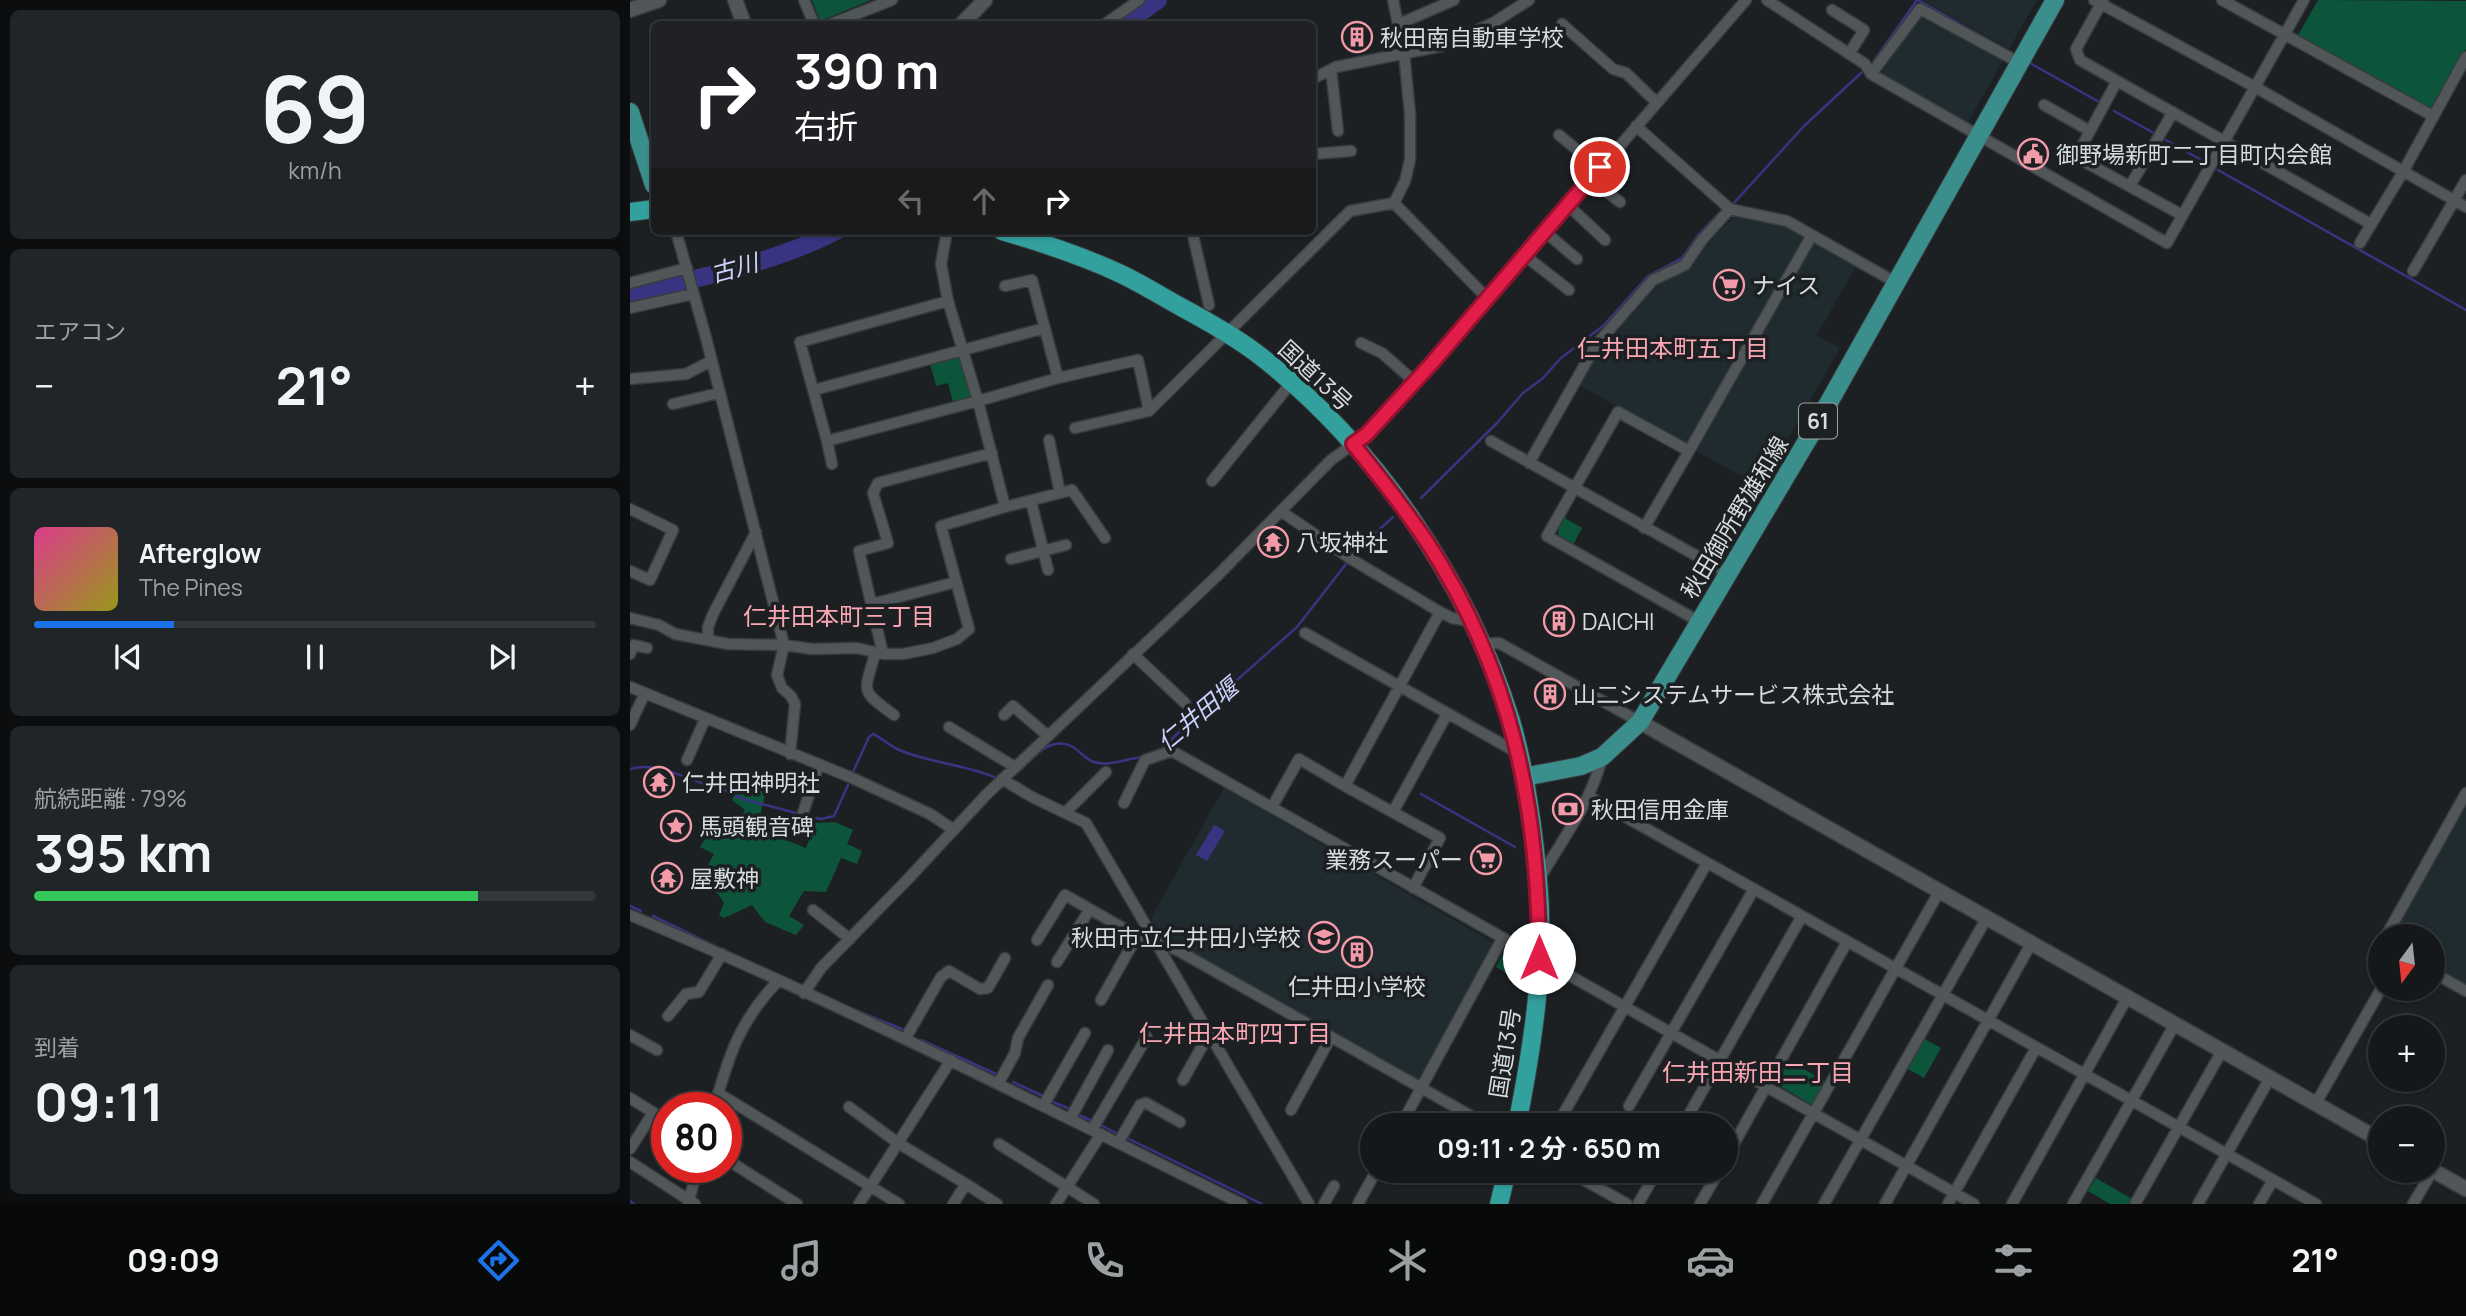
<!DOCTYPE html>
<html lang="ja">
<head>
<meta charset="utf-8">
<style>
  body { margin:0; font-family:Manrope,"Noto Sans JP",sans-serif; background:#222527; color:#f1f3f6; height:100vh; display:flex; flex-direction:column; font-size:26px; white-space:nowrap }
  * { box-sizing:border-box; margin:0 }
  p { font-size:23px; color:#9da0a2 }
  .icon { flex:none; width:38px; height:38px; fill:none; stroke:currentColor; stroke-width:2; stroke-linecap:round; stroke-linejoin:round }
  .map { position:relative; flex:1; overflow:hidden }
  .panel { display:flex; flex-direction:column; gap:10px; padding:10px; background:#0c0d0e; width:630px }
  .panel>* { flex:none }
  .hud { position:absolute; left:21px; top:21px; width:665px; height:214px; border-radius:10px; box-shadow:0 2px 5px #0004,0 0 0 2px #343739; background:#202124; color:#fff; overflow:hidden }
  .needle { width:46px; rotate:195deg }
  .controls { position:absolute; left:1738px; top:924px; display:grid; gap:14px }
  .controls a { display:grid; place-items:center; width:77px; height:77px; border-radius:50%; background:#15181a; box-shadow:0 2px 5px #0004,0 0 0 2px #343739; font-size:35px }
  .speed { position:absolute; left:21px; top:1092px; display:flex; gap:14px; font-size:35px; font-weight:700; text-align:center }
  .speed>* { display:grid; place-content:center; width:91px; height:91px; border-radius:50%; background:#15181a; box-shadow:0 2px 5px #0004,0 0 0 2px #343739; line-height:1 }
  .speed .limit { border:10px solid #d22; background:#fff; color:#111 }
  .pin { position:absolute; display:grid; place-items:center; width:60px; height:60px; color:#fff; margin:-30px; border:4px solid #fff; border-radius:50%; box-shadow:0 2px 7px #0007 }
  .me { position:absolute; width:77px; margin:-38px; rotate:0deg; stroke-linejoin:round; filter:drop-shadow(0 0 5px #0008) }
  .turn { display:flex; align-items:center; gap:24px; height:147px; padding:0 28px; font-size:32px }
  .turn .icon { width:91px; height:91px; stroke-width:2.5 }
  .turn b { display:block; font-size:49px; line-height:60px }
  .lanes { display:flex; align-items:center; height:66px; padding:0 28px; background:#0003; justify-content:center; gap:35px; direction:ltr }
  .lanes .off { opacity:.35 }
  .big { font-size:52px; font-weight:700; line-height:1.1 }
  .panel .tile { flex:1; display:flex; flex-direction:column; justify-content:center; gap:10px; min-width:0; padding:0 24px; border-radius:10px; background:#222527 }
  .panel .dial { align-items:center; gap:0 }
  .dial b { font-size:91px; line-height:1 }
  .song { display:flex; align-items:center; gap:21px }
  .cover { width:84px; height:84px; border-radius:10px; background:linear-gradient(135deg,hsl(330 70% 55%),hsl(60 70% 35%)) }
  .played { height:7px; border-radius:4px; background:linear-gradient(90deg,#1a73e8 25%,#343739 25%) }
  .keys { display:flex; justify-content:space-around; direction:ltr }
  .heat { display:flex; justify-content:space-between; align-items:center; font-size:38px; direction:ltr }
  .charge { height:10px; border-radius:5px; background:linear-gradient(90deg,#34c759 79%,#343739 0) }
  .trip { position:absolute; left:730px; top:1113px; width:378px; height:70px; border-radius:35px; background:#15181a; box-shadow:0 2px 5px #0004,0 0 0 2px #343739; font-weight:700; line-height:70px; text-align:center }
  .tab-bar { display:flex; height:112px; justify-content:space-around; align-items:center; background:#080a0a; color:#9da0a2 }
  .tab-bar .icon { width:49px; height:49px }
  .tab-bar .selected { color:#1a73e8 }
  .tab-bar b { font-size:32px; color:#f1f3f6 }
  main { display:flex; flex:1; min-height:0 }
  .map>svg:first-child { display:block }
  .built { fill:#1f2b2f }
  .green { fill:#0c553a }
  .water { fill:#383482 }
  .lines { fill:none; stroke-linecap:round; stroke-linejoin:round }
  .stream { stroke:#383482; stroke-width:2.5 }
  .river { stroke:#383482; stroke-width:18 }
  .minor-casing { stroke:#383c3e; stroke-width:13 }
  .tertiary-casing { stroke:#383c3e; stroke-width:17 }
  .primary-casing { stroke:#383c3e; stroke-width:20 }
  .trunk-casing { stroke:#383c3e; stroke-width:20 }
  .minor { stroke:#515759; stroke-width:10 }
  .tertiary { stroke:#515759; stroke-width:14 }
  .primary { stroke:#3a8e8c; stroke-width:18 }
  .trunk { stroke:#32a09d; stroke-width:18 }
  .route-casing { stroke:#92132f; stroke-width:18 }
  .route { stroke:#e11d48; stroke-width:12 }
  .labels { text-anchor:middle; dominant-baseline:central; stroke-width:7; stroke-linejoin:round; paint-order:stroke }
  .shield { fill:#1c2022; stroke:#a0a3a4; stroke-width:2 }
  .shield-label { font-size:21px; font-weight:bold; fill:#d8dbdc }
  .poi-label { font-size:23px; fill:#d8dbdc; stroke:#1c2022; text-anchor:start }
  .street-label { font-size:23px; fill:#d8dbdc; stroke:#1c2022 }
  .water-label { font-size:24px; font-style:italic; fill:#cdd1fe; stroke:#1c2022 }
  .neighbourhood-label { font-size:24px; fill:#faa7b3; stroke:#1c2022 }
</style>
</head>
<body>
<main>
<section class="panel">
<div class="tile dial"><b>69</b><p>km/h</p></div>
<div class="tile"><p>エアコン</p>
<div class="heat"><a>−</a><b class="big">21°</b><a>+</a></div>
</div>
<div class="tile">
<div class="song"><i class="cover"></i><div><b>Afterglow</b><p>The Pines</p></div></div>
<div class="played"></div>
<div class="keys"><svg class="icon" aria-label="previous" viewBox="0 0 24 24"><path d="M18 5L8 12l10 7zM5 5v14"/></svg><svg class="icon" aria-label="pause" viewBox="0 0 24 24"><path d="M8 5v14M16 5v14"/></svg><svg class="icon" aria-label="next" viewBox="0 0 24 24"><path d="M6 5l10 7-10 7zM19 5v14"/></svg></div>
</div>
<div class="tile"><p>航続距離 · 79%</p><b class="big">395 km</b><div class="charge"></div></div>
<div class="tile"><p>到着</p><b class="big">09:11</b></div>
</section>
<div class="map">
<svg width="1836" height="1204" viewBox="0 0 1836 1204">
  <rect width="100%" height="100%" fill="#1c2022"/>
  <!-- built -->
  <path class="built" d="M1292 0H1407L1379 49Z
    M1296 16 1373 60 1337 124 1255 78 1253 70 1288 18Z
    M1110 216 1159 227 1227 264 1187 335 1210 348 1131 487 949 385 971 344 1031 282 1061 267 1085 235 1103 218Z
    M594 788 866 944 788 1080 522 930V916Z
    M1836 801V986L1803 967 1802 936H1760Z"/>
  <!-- green -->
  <path class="green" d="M182 0H241L190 21Z
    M1688 0 1836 1V49L1802 110 1668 35Z
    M332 355 343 397 323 402 318 383 306 386 300 363Z
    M933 517 952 528 943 545 929 538 928 528Z
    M111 780 137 788 131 811 136 832 176 848 185 823 205 822 223 830 217 844 232 851 227 864 211 858 196 892 174 891 159 916 174 925 166 935 135 922 122 905 94 918 89 915 94 903 88 894 79 889 85 880 77 875 82 867 78 865 84 854 70 847 83 827 101 835 115 810 102 800Z
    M877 947 891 955 879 975 866 967Z
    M1293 1038 1311 1048 1294 1078 1276 1068Z
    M1158 1060 1198 1083 1184 1106 1145 1083Z
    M1466 1178 1502 1199 1499 1204H1480L1458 1191Z"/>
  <!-- water -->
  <path class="water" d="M584 825 595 831 577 861 566 855Z"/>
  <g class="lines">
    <!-- stream -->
    <path class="stream" d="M1288 0 1371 47
      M1243 62 1287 0
      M1400 63 1469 102
      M1484 111 1522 132
      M1536 140 1573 161
      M1588 170 1836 310
      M1103 204 1174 126 1231 73
      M791 498 867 423 893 393 912 379 931 358 973 326 1018 276 1052 258 1069 234 1091 211
      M723 554 763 517
      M532 749 556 725 667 627 716 564
      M0 769C24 761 56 778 80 786
      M223 772 239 737 243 734C252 738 259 745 267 749 298 763 333 764 364 777
      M386 774C401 761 419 735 441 746 449 750 455 759 464 762 479 767 498 758 513 757
      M92 789 113 799 170 814
      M791 794 885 847
      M176 816 191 819 204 816 218 785
      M0 906 11 911
      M23 916 83 945
      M218 1007 272 1029
      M291 1040 366 1074
      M383 1082 415 1097
      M423 1102 440 1109
      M447 1114 462 1121
      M469 1124 488 1134
      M497 1138 632 1204
      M0 1201 4 1204"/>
    <!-- river -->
    <path class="river" d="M494 24 528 0
      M0 295C69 277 142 264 206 231"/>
    <!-- minor casing -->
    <g class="minor-casing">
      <path id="minor" d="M174 0 184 24
        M763 0 774 53 780 114V160L775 181 764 203 857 298
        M1137 0 1235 64 1241 74 1537 243 1674 0
        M1464 0 1625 87 1836 207
        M1473 0 1446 49 1450 60 1487 81 1446 157 1552 215
        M1592 0 1803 116
        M1202 10 1234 30 1219 54
        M201 24 262 0
        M475 24 509 0
        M769 24 824 0
        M932 24 983 69 996 73 1026 102
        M701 70 708 131
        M1241 74 1290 9 1390 63
        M682 79 706 67 812 46 863 23 899 0
        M1487 81 1741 224
        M1414 105 1460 131
        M1006 126 1100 209 1157 221 1265 282
        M929 135 969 168
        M682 154 721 151
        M960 179 990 202
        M1500 186 1543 112
        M938 205 975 240
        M46 231 75 334 154 645 147 675 152 688 161 696 165 704 160 754
        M317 231 311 264 318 301
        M562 231 579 305
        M914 231 947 259
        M1730 243 1773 172 1836 57
        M894 255 939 290
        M1783 271 1836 180
        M0 283 57 268
        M375 286 402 280 428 378
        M318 301 348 401 197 441 170 342Z
        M0 308 63 294
        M731 343 752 353 785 382
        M0 379 56 374 81 361
        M184 390 415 328
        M43 404 89 393
        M445 428 519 411
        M419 440 430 493 375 507 348 401 428 378 508 360 519 411 720 211 764 203
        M197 441 202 464
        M861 441 1099 574
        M1059 451 1182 235
        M899 463 966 345 1023 280 1055 265 1072 240 1100 209
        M582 481 661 383
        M430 493 442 490 475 538
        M401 501 418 570
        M0 509 43 530 20 580 0 571
        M652 512 721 559 810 612 822 618 840 621
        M1014 528 1059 451 988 412 917 536 1070 622
        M381 559 436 545
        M242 604 326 582
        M0 618 29 625 45 634 98 644 154 645 182 649 227 648 253 654H273L303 648 327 639 339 629 311 526 375 507
        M675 633 888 753
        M78 640V627L83 614 126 532
        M852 644 869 643 1010 722
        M245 653C235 693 228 689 264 715
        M0 654 4 645 17 648
        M253 654 229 551 258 543 243 493 248 483 362 453
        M503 654 555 703
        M0 687 220 777 300 814 324 830
        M374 715 383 706 418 736
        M0 725 15 693
        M319 727 385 767
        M57 760 75 719
        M372 779 402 797 456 823 679 1204
        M715 786 810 838 783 888
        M958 796 1686 1204
        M494 803 515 760 542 751 1344 1204
        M642 807 669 759 715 786 810 612
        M763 812 817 714
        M435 813 476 772
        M171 819 189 764
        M910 878C932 840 962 801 972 757
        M183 910 220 939
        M0 915C208 1002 410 1105 612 1204
        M1756 936 1836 793
        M407 940 435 895 507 936 523 939 547 950 857 1125
        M427 962 460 909
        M1802 972 1836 991
        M174 993 191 968 278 879 356 795 590 573 701 460 736 435 802 363 1116 0
        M471 1000 507 936
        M38 1016 56 994 69 992 92 954
        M0 1035 27 1050
        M275 1039 311 977 319 971 350 989 358 988 375 958
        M553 1080 579 1034
        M368 1084 385 1053 388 1038 418 985
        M88 1093 269 1204
        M0 1098 37 1121
        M1686 1103 1751 989
        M413 1106 455 1033
        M999 1106 1124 889
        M219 1107 268 1143 336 1184
        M84 1108C99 1055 109 1022 148 981
        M661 1110 701 1037
        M440 1119 478 1050
        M771 1125 872 939
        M927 1125 1077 863
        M1053 1125 1172 916
        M462 1130 517 1037
        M488 1143 510 1105 516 1103 550 1122
        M369 1144 464 1204
        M0 1149 23 1113
        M1096 1158 1217 942
        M96 1159 167 1204
        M0 1162 65 1204
        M938 1171 997 1204
        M58 1204 68 1167
        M229 1204 321 1060
        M323 1204 336 1184 367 1204
        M426 1204 471 1134
        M694 1204 704 1186
        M728 1204 746 1171
        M1008 1204 1027 1171
        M1070 1204 1089 1171
        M1132 1204 1309 892
        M1194 1204 1356 919
        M1255 1204 1401 944
        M1318 1204 1406 1048
        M1382 1204 1497 998
        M1443 1204 1545 1024
        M1505 1204 1592 1051
        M1568 1204 1640 1078
        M1629 1204 1643 1180
        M1783 1204 1803 1170"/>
    </g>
    <!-- tertiary casing -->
    <g class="tertiary-casing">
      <path id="tertiary" d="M105 0 114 24
        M0 10 29 0
        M332 24 355 0
        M1010 722 1750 1140
        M1802 1170 1836 1189"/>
    </g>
    <!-- primary casing -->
    <g class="primary-casing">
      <path id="primary" d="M0 112 24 185
        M894 777 951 766 972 757 1010 722 1184 429 1425 0"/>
    </g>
    <!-- trunk casing -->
    <g class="trunk-casing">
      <path id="trunk" d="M0 212 24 209
        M372 231C413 243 453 256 491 274 512 284 531 296 551 307 577 321 602 335 625 352 742 441 838 581 881 721 896 772 903 826 908 879 916 962 903 1044 887 1125
        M869 1204 877 1171"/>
    </g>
    <!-- minor -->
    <use href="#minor" class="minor"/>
    <!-- tertiary -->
    <use href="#tertiary" class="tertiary"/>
    <!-- primary -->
    <use href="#primary" class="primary"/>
    <!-- trunk -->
    <use href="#trunk" class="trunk"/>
  </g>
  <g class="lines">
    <!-- route casing -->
    <g class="route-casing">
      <path id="route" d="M909 958C909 806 881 671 797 542 774 508 749 476 723 444L736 435 802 363 970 167"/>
    </g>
    <!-- route -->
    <use href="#route" class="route"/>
  </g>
  <!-- icons -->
  <defs>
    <g id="building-ring" transform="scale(1.575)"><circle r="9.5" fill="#1c2022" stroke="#f39aa8" stroke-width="1.5"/><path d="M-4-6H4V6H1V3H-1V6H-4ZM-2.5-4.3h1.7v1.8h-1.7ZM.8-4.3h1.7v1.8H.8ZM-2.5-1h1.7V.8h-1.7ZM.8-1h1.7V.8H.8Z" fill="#f39aa8"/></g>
    <g id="civic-ring" transform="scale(1.575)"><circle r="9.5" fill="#1c2022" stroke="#f39aa8" stroke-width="1.5"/><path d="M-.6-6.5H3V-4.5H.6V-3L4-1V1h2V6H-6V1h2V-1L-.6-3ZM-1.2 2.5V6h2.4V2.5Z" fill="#f39aa8"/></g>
    <g id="supermarket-ring" transform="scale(1.575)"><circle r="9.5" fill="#1c2022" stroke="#f39aa8" stroke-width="1.5"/><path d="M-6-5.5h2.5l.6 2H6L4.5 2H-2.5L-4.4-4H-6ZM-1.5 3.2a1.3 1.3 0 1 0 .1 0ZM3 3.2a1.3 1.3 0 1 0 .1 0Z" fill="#f39aa8"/></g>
    <g id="temple-ring" transform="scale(1.575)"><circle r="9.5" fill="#1c2022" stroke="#f39aa8" stroke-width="1.5"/><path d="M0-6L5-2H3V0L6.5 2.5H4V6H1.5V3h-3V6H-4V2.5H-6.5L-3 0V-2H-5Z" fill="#f39aa8"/></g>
    <g id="bank-ring" transform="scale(1.575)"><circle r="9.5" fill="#1c2022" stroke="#f39aa8" stroke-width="1.5"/><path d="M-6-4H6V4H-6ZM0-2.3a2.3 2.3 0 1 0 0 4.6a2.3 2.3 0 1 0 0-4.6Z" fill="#f39aa8"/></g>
    <g id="sight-ring" transform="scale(1.575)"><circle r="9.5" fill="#1c2022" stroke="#f39aa8" stroke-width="1.5"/><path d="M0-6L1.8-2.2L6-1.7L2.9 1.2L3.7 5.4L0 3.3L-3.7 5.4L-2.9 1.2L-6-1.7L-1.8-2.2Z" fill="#f39aa8"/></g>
    <g id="school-ring" transform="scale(1.575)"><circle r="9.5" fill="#1c2022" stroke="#f39aa8" stroke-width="1.5"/><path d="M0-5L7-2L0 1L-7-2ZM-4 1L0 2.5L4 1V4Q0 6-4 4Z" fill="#f39aa8"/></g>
  </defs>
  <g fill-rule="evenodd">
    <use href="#building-ring" x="727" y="37"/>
    <use href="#civic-ring" x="1403" y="154"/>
    <use href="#supermarket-ring" x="1099" y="285"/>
    <use href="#temple-ring" x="643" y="542"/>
    <use href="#building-ring" x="929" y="621"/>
    <use href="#building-ring" x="920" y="694"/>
    <use href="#temple-ring" x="29" y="782"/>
    <use href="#bank-ring" x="938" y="809"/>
    <use href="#sight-ring" x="46" y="826"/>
    <use href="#supermarket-ring" x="856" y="859"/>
    <use href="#temple-ring" x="37" y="878"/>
    <use href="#school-ring" x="694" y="937"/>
    <use href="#building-ring" x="727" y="952"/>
  </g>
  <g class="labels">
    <!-- shield labels -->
    <rect class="shield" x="1169" y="403.5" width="38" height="35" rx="5"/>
    <g class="shield-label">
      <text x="1188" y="421">61</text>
    </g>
    <!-- poi labels -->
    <g class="poi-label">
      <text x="750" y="37">秋田南自動車学校</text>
      <text x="1426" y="154">御野場新町二丁目町内会館</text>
      <text x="1122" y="285">ナイス</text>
      <text x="666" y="542">八坂神社</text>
      <text x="952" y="621">DAICHI</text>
      <text x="943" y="694">山二システムサービス株式会社</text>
      <text x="52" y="782">仁井田神明社</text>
      <text x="961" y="809">秋田信用金庫</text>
      <text x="69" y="826">馬頭観音碑</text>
      <text x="833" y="859" text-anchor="end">業務スーパー</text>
      <text x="60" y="878">屋敷神</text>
      <text x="671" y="937" text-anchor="end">秋田市立仁井田小学校</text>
      <text x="727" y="986" text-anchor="middle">仁井田小学校</text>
    </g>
    <!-- street labels -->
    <g class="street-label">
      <text transform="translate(686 375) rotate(43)">国道13号</text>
      <text transform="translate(1104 517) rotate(-59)">秋田御所野雄和線</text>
      <text transform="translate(874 1053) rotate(-81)">国道13号</text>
    </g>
    <!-- water labels -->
    <g class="water-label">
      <text transform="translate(104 267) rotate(-15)">古川</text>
      <text transform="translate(567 714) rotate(-40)">仁井田堰</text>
    </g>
    <!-- neighbourhood labels -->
    <g class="neighbourhood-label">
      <text x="1043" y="347">仁井田本町五丁目</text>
      <text x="209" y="615">仁井田本町三丁目</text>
      <text x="605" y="1032">仁井田本町四丁目</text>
      <text x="1128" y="1071">仁井田新田二丁目</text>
    </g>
  </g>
</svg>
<div class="controls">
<a><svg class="needle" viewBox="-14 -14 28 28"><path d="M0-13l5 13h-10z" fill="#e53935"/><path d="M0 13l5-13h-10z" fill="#9da0a2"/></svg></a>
<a>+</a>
<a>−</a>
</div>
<div class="speed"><div class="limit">80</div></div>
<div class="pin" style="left:970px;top:167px;background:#d93025"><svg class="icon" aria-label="arrive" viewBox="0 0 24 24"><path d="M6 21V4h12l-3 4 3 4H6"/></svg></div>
<svg class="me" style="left:909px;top:958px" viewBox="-20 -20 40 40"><circle r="19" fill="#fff"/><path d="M0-13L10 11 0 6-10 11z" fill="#e11d48"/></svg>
<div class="trip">09:11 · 2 分 · 650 m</div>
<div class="hud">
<div class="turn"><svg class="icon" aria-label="right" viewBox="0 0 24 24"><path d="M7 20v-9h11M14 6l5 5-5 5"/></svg><div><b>390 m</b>右折</div></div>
<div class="lanes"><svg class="icon off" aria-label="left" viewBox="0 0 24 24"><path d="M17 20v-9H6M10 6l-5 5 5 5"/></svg><svg class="icon off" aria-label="ahead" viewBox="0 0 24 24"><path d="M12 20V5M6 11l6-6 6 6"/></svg><svg class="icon" aria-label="right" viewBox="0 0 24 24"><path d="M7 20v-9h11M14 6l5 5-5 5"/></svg></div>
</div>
</div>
</main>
<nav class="tab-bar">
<b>09:09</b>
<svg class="icon selected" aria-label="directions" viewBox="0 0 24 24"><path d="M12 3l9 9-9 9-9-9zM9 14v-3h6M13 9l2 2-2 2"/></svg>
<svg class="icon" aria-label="music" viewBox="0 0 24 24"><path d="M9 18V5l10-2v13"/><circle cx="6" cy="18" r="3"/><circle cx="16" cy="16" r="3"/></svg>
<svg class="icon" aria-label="phone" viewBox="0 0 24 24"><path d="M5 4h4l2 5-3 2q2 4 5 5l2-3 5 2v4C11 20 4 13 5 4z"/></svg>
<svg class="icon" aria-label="climate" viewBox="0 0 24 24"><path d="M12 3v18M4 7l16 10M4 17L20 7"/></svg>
<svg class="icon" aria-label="car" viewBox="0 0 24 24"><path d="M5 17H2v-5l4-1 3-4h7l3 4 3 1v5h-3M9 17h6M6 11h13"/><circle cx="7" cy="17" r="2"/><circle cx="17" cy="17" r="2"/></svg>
<svg class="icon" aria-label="filters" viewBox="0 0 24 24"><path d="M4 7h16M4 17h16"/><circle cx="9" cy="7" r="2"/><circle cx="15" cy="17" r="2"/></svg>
<b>21°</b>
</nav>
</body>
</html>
